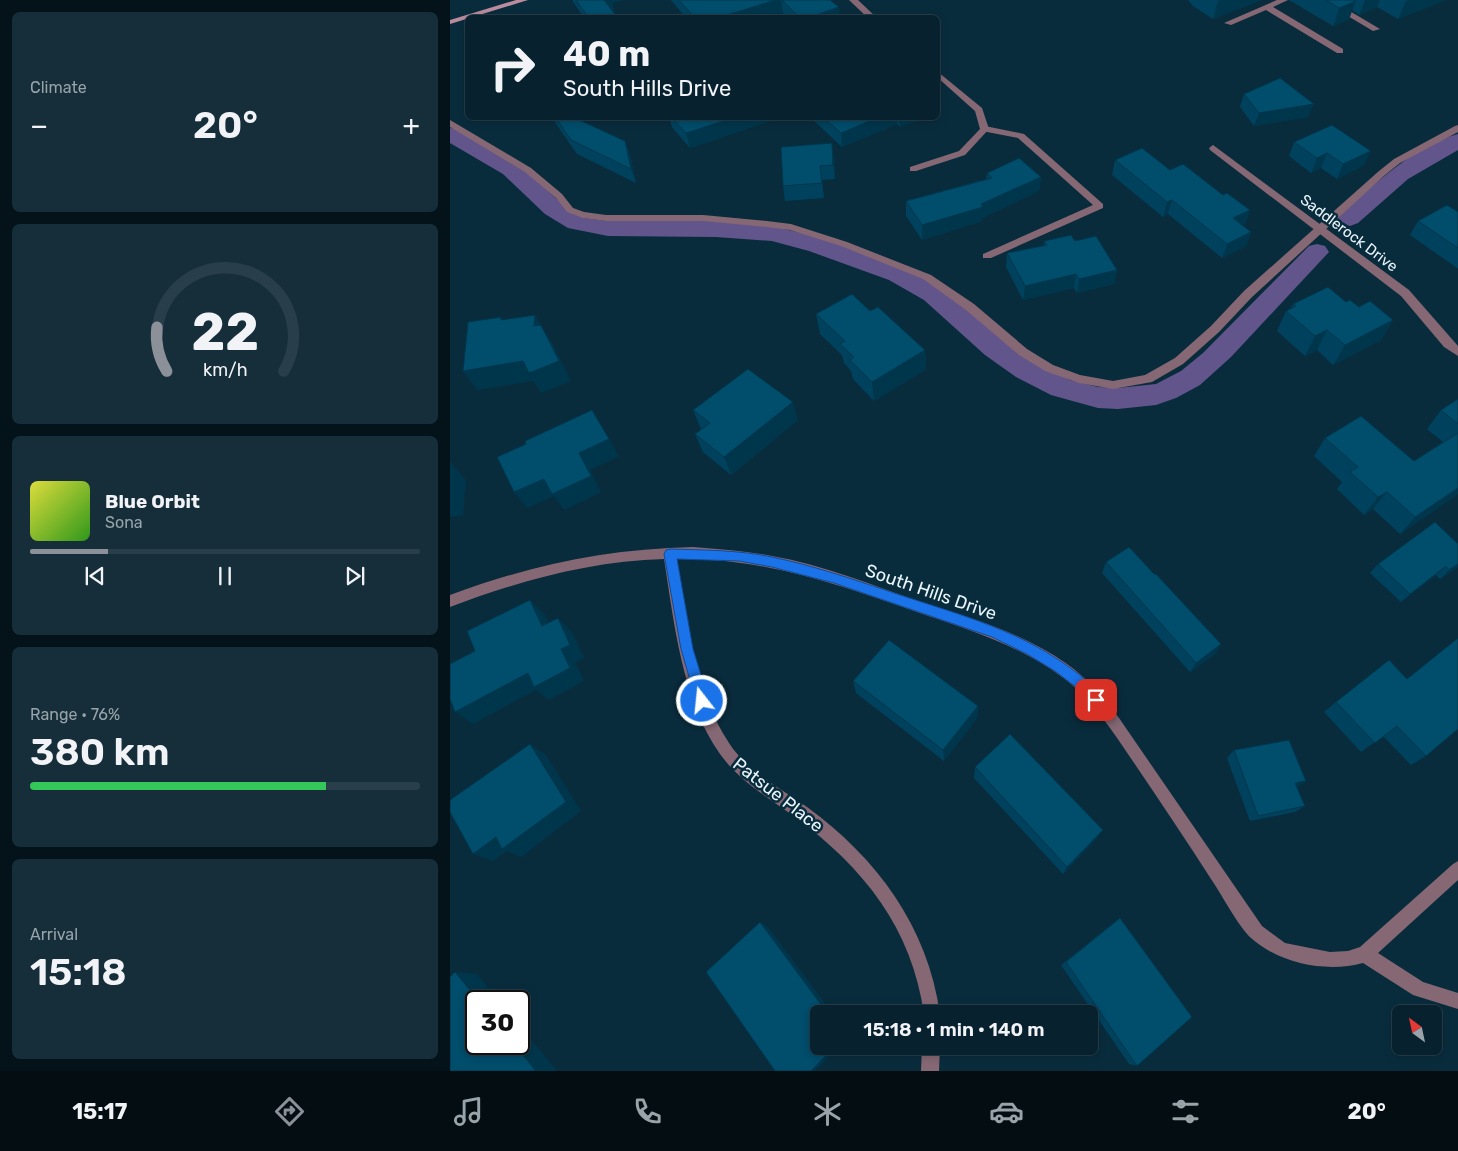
<!DOCTYPE html>
<html lang="en">
<head>
<meta charset="utf-8">
<style>
  body { margin:0; font-family:Rubik,sans-serif; background:#152e3a; color:#f1f3f6; height:100vh; display:flex; flex-direction:column; font-size:19px; white-space:nowrap }
  * { box-sizing:border-box; margin:0 }
  p { font-size:16px; color:#98a3aa }
  .icon { flex:none; width:28px; height:28px; fill:none; stroke:currentColor; stroke-width:2; stroke-linecap:round; stroke-linejoin:round }
  .map { position:relative; flex:1; overflow:hidden }
  .details { display:flex; flex-direction:column; gap:12px; padding:12px; background:#041219; width:450px }
  .details>* { flex:none }
  .top-card { position:absolute; left:15px; top:15px; width:475px; height:105px; border-radius:8px; box-shadow:0 2px 8px #0003,0 0 0 1px #283e4a; background:#07212e; color:#f1f3f6; overflow:hidden }
  .needle { width:32px; rotate:327deg }
  .controls { position:absolute; left:942px; top:1005px; display:grid; gap:10px }
  .controls a { display:grid; place-items:center; width:50px; height:50px; border-radius:8px; background:#07212e; box-shadow:0 2px 8px #0003,0 0 0 1px #283e4a; font-size:25px }
  .speed { position:absolute; left:15px; top:990px; display:flex; gap:10px; font-size:25px; font-weight:700; text-align:center }
  .speed>* { display:grid; place-content:center; width:65px; height:65px; border-radius:50%; background:#07212e; box-shadow:0 2px 8px #0003,0 0 0 1px #283e4a; line-height:1 }
  .speed .limit { border:2px solid #111; border-radius:8px; background:#fff; color:#111 }
  .pin { position:absolute; display:grid; place-items:center; width:42px; height:42px; color:#fff; margin:-21px; border-radius:10px; box-shadow:0 2px 8px #0006 }
  .me { position:absolute; width:55px; margin:-28px; rotate:344deg; stroke-linejoin:round; filter:drop-shadow(0 0 4px #0008) }
  .turn { display:flex; align-items:center; gap:18px; height:105px; padding:0 15px; font-size:22px }
  .turn .icon { width:65px; height:65px; stroke-width:2.5 }
  .turn b { display:block; font-size:35px; line-height:42px }
  .big { font-size:38px; font-weight:600; line-height:1.1 }
  .details .widget { flex:1; display:flex; flex-direction:column; justify-content:center; gap:8px; min-width:0; padding:0 18px; border-radius:8px; background:#152e3a }
  .details .dial { align-items:center; gap:0 }
  .dial svg { height:130px; overflow:visible; fill:none; stroke:#283e4a; stroke-width:7; stroke-linecap:round; text-anchor:middle }
  .dial text { fill:#f1f3f6; stroke:none }
  .song { display:flex; align-items:center; gap:15px }
  .cover { width:60px; height:60px; border-radius:8px; background:linear-gradient(135deg,hsl(60 70% 55%),hsl(110 70% 35%)) }
  .played { height:5px; border-radius:2px; background:linear-gradient(90deg,#8c9099 20%,#283e4a 20%) }
  .keys { display:flex; justify-content:space-around; direction:ltr }
  .heat { display:flex; justify-content:space-between; align-items:center; font-size:28px; direction:ltr }
  .charge { height:8px; border-radius:4px; background:linear-gradient(90deg,#34c759 76%,#283e4a 0) }
  .trip { position:absolute; left:360px; top:1005px; width:288px; height:50px; border-radius:8px; background:#07212e; box-shadow:0 2px 8px #0003,0 0 0 1px #283e4a; font-weight:600; line-height:50px; text-align:center }
  .tabs { display:flex; height:80px; justify-content:space-around; align-items:center; background:#030d12; color:#98a3aa }
  .tabs .icon { width:35px; height:35px }
  .tabs .selected { color:#8c9099 }
  .tabs b { font-size:22px; color:#f1f3f6 }
  main { display:flex; flex:1; min-height:0 }
  .map>svg:first-child { display:block }
  .lines { fill:none; stroke-linecap:round; stroke-linejoin:round }
  .canal { fill:#62558c; fill-rule:evenodd }
  .lane { fill:#856873; fill-rule:evenodd }
  .street { fill:#856873; fill-rule:evenodd }
  .secondary { fill:#ba8c9d; fill-rule:evenodd }
  .wall { fill:#00425d }
  .shaded-wall { fill:#00364c }
  .building { fill:#004d6c; stroke:#00364c }
  .route { fill:#1a73e8; stroke:#114b97 }
  .labels { text-anchor:middle; dominant-baseline:central; stroke-width:5; stroke-linejoin:round; paint-order:stroke }
  .far-street-label { font-size:15px; fill:#e8f5fc; stroke:#092c3d }
  .street-label { font-size:18px; fill:#e8f5fc; stroke:#092c3d }
</style>
</head>
<body>
<main>
<section class="details">
<div class="widget"><p>Climate</p>
<div class="heat"><a>−</a><b class="big">20°</b><a>+</a></div>
</div>
<div class="widget dial"><svg viewBox="0 0 100 80">
<path d="M14 69A42 42 0 1 1 86 69"/>
<path d="M14 69A42 42 0 0 1 8 42" stroke="#8c9099"/>
<text x="50" y="56" font-size="32" font-weight="700">22</text>
<text x="50" y="72" font-size="11">km/h</text>
</svg></div>
<div class="widget">
<div class="song"><i class="cover"></i><div><b>Blue Orbit</b><p>Sona</p></div></div>
<div class="played"></div>
<div class="keys"><svg class="icon" aria-label="previous" viewBox="0 0 24 24"><path d="M18 5L8 12l10 7zM5 5v14"/></svg><svg class="icon" aria-label="pause" viewBox="0 0 24 24"><path d="M8 5v14M16 5v14"/></svg><svg class="icon" aria-label="next" viewBox="0 0 24 24"><path d="M6 5l10 7-10 7zM19 5v14"/></svg></div>
</div>
<div class="widget"><p>Range · 76%</p><b class="big">380 km</b><div class="charge"></div></div>
<div class="widget"><p>Arrival</p><b class="big">15:18</b></div>
</section>
<div class="map">
<svg width="1008" height="1071" viewBox="0 0 1008 1071">
  <rect width="100%" height="100%" fill="#092c3d"/>
  <g class="lines">
    <!-- canal -->
    <path class="canal" d="M0 128 8 129 69 164 111 203 134 218 158 221H266L322 226 376 239 456 268 491 287 553 341 585 363 620 380 648 387 668 388 706 384 731 371 753 353 859 246 867 244 875 246 879 252 781 357 750 385 726 398 706 405 668 409 648 408 601 395 566 377 535 355 474 300 439 280 359 251 322 241 266 237 158 236 118 228 95 214 53 174 0 143Z
      M1008 134V150L958 179 908 223 900 226 892 223 888 218 892 213C925 184 964 146 1008 134Z"/>
    <!-- lane -->
    <path class="lane" d="M827 0H838L823 7 893 49V53H887L816 10 781 25 774 23Z
      M871 0H881L930 29 923 31Z
      M0 120 81 168 112 194 123 208 134 212 156 215H253L317 221 341 224 397 242 481 275 524 304 577 349 603 365 630 375 663 381 695 375 725 358 761 326 794 291 929 171 944 159 1005 126 1008 125V132L950 163 935 175 802 297 769 332 733 364 702 382 663 389 629 383 595 371 569 355 516 310 473 279 391 246 340 230 317 227 253 221H156L133 218 117 212 106 198 75 172 0 127Z
      M535 126 574 134 653 204V208L541 258H533V254L643 205 568 138 532 131 531 129Z"/>
    <!-- street -->
    <path class="street" d="M399 0H408L427 18H418Z
      M488 72 532 108 539 129 515 155 466 171H460V167L509 151 530 129 525 111 488 78Z
      M763 145 959 290 1008 346V356L994 347 951 296 760 150 759 148Z
      M243 547C270 549 296 551 322 556 373 565 422 585 471 602 521 618 573 633 617 664 637 678 654 697 669 718L812 926 835 943 880 952 898 951 910 947 1003 864 1008 861V880L928 953 973 982 1008 993V1009L963 995 913 963C877 973 830 964 801 938 789 927 773 897 763 882 736 840 708 798 680 757 663 732 645 704 621 684 576 647 522 631 467 612 389 585 311 557 227 559 237 620 244 690 279 743 297 771 330 788 357 807 427 858 478 927 490 1014H474C462 928 413 867 345 817 319 798 289 781 270 754 232 701 224 622 214 559 140 561 69 581 0 607V595C81 565 156 549 243 547Z
      M472 1046H490L489 1071H471Z"/>
    <!-- secondary -->
    <path class="secondary" d="M66 0H78L0 24V20Z"/>
  </g>
  <!-- wall -->
  <path class="wall" d="M122 0H173L162 3 164 10H162L168 18H134Z
    M221 0H380L390 18H338L333 13 316 18H236Z
    M738 0H811L763 19 743 6Z
    M839 0H996L948 19 927 7 909 15 902 10 899 19 883 26Z
    M794 94 858 117 804 126 790 107Z
    M102 118H125L175 141 180 155 186 183 127 154Z
    M219 118H329L240 148 222 127Z
    M361 118H476L450 127 447 124 392 147Z
    M844 142 914 165 887 179 871 168 861 173 839 156Z
    M384 157 385 179 372 180 374 198 335 201 333 186Z
    M665 160 720 170 773 195 800 210 795 224 792 225 801 232 796 246 772 258 718 214 713 217 662 175Z
    M537 173 591 177 589 191 532 218V221L472 240 456 216V201L536 179Z
    M1008 212V268H1007L960 235 968 221Z
    M594 241H625L667 270 664 284 627 293 624 288 573 300 556 267 557 253 594 245Z
    M896 302 943 320 931 340 883 365 867 350 855 356 827 331 836 311 841 309 843 304Z
    M420 311 475 350 476 369 424 401 403 379 401 371 394 363 392 355 370 334 366 314Z
    M1008 399V494L950 534 923 509 914 515 887 489 892 482 864 456 875 438 964 461 993 442 977 429 991 410Z
    M243 410 348 420 281 475 253 452 245 434 251 429Z
    M1008 544V567L990 579 986 575 951 602 920 573 928 564Z
    M656 562 771 644 765 654 740 672 652 573Z
    M939 660 976 756 961 765 933 736 911 752 874 712 886 702Z
    M403 681 528 706 527 718 494 761 406 693Z
    M784 750 856 781 847 787 855 806 845 812 800 821 777 758Z
    M525 767 647 838 613 874 524 778Z
    M670 918 687 1066 679 1064 611 965 663 923Z"/>
  <!-- shaded-wall -->
  <path class="shaded-wall" d="M154 0H173L162 3 164 10 158 12Z
    M326 0H331L333 13 316 18H267Z
    M770 0H811L763 19 768 1Z
    M915 0H930L927 7 909 15Z
    M959 0H996L948 19 956 1Z
    M906 1 899 19 883 26 889 8Z
    M389 7 390 18H358Z
    M864 104 858 117 804 126 809 113Z
    M283 118H329L240 148 236 133Z
    M427 118H446L447 124 392 147 391 133Z
    M449 118H476L450 127Z
    M175 141 180 155 186 183 181 169Z
    M382 143 384 157 385 179 383 165Z
    M921 151 914 165 887 179 893 164Z
    M877 153 871 168 861 173 867 158Z
    M591 177 589 191 532 218V221L472 240V225L531 204Z
    M722 200 718 214 713 217 717 202Z
    M800 210 795 224 778 232 783 218Z
    M801 232 796 246 772 258 777 244Z
    M667 270 664 284 627 293 629 279Z
    M626 274 624 288 573 300 575 286Z
    M85 315 103 345 121 381 91 393 83 381 27 390 13 371 84 326Z
    M943 320 931 340 883 365 895 345Z
    M877 330 867 350 855 356 865 336Z
    M475 350 476 369 424 401 422 382Z
    M343 402 348 420 281 475 274 457Z
    M159 439 169 456 140 470 151 492 114 510 104 496 77 508 64 492 129 453Z
    M0 462 16 480 13 515 0 517Z
    M1008 488V494L950 534 965 517Z
    M937 492 923 509 914 515 928 497Z
    M1008 564V567L990 579 999 570Z
    M996 566 986 575 951 602 960 594Z
    M80 600 95 615 106 640 92 626Z
    M108 618 122 632 134 658 125 663 134 681 99 700 86 690 23 724 5 712 111 649Z
    M771 644 765 654 740 672 746 663Z
    M528 706 527 718 494 761 493 750Z
    M80 744 96 755 131 811 71 857 57 851 43 861 23 854Z
    M856 781 847 787 845 783Z
    M653 830 647 838 613 874 617 867Z
    M310 922 318 927 383 1014H378Z
    M5 972 27 974 49 1001H29Z
    M69 1025 107 1071H86L64 1044H69Z
    M385 1046H389L365 1071H361Z"/>
  <!-- building -->
  <path class="building" d="M126 0H154L168 18H139Z
    M229 0H326L267 18H245Z
    M332 0H380L389 7 358 18H350Z
    M876 0H904L906 1 889 8Z
    M830 78 864 104 809 113 794 94Z
    M106 118H125L175 141 181 169 121 140Z
    M222 118H283L236 133Z
    M374 118H427L391 133Z
    M882 125 921 151 893 164 877 153 867 158 844 142Z
    M382 143 383 165 370 166 372 183 333 186 331 147Z
    M692 148 720 170 733 164 773 195 777 193 800 210 783 218 801 232 777 244 722 200 717 202 665 160Z
    M569 158 591 177 531 204 533 207 472 225 456 201 542 178 537 173Z
    M997 205 1008 212V248L968 221Z
    M621 235 625 241 646 236 667 270 629 279 626 274 575 286 557 253 597 245 594 241Z
    M878 287 896 302 900 300 909 307 920 301 943 320 895 345 877 330 865 336 836 311 846 306 843 304Z
    M402 294 420 311 428 307 475 350 422 382 400 360 404 357 390 344 395 341 366 314Z
    M85 315 84 326 91 325 109 361 79 373 73 361 13 371 18 322 51 317V320Z
    M298 369 343 402 274 457 245 434 260 423 243 410Z
    M1008 399V424L991 410Z
    M142 410 159 439 129 453 141 476 102 494 94 479 64 492 47 457 76 444 75 441Z
    M911 416 964 461 1008 433V488L965 517 937 492 928 497 900 472 908 467 875 438Z
    M985 522 1008 544V564L999 570 996 566 960 594 928 564Z
    M679 547 705 575 706 574 771 644 746 663 656 562Z
    M80 600 92 626 108 618 120 645 111 649 120 668 84 687 78 673 5 712 0 699V664L25 651 17 631Z
    M1008 638V729L976 756 947 726 925 743 886 702 939 660 957 679Z
    M439 640 528 706 493 750 403 681Z
    M560 734 653 830 617 867 525 767Z
    M839 740 856 781 845 783 855 806 808 816 784 750Z
    M80 744 116 802 52 849 46 837 23 854 0 812V800Z
    M670 918 742 1017 687 1066 616 962Z
    M310 922 378 1014H369V1046H385L361 1071H325L256 972Z
    M5 972 29 1001H26V1044H64L86 1071H0V977Z"/>
  <!-- route -->
  <path class="route" d="M220 549C254 550 289 550 322 557 366 566 408 581 450 595 511 615 575 632 627 673 636 680 648 689 652 700L650 705 646 706 641 705 626 687 605 671 577 654 542 637 384 583 322 567 289 561 227 559 243 649 259 701 257 706 252 707 248 706 246 701 231 649 214 554 216 550Z"/>
  <g class="labels">
    <!-- far-street labels -->
    <g class="far-street-label">
      <text transform="translate(899 233) rotate(37)">Saddlerock Drive</text>
    </g>
    <!-- street labels -->
    <g class="street-label">
      <text transform="translate(481 592) rotate(19)">South Hills Drive</text>
      <text transform="translate(328 795) rotate(38)">Patsue Place</text>
    </g>
  </g>
</svg>
<div class="controls">
<a><svg class="needle" viewBox="-14 -14 28 28"><path d="M0-13l5 13h-10z" fill="#e53935"/><path d="M0 13l5-13h-10z" fill="#98a3aa"/></svg></a>
</div>
<div class="speed"><div class="limit">30</div></div>
<div class="pin" style="left:646px;top:700px;background:#d93025"><svg class="icon" aria-label="arrive" viewBox="0 0 24 24"><path d="M6 21V4h12l-3 4 3 4H6"/></svg></div>
<svg class="me" style="left:252px;top:701px" viewBox="-20 -20 40 40"><circle r="17" fill="#1a73e8" stroke="#fff" stroke-width="3"/><path d="M0-11L8 9 0 5-8 9z" fill="#fff"/></svg>
<div class="trip">15:18 · 1 min · 140 m</div>
<div class="top-card">
<div class="turn"><svg class="icon" aria-label="right" viewBox="0 0 24 24"><path d="M7 20v-9h11M14 6l5 5-5 5"/></svg><div><b>40 m</b>South Hills Drive</div></div>
</div>
</div>
</main>
<nav class="tabs">
<b>15:17</b>
<svg class="icon selected" aria-label="directions" viewBox="0 0 24 24"><path d="M12 3l9 9-9 9-9-9zM9 14v-3h6M13 9l2 2-2 2"/></svg>
<svg class="icon" aria-label="music" viewBox="0 0 24 24"><path d="M9 18V5l10-2v13"/><circle cx="6" cy="18" r="3"/><circle cx="16" cy="16" r="3"/></svg>
<svg class="icon" aria-label="phone" viewBox="0 0 24 24"><path d="M5 4h4l2 5-3 2q2 4 5 5l2-3 5 2v4C11 20 4 13 5 4z"/></svg>
<svg class="icon" aria-label="climate" viewBox="0 0 24 24"><path d="M12 3v18M4 7l16 10M4 17L20 7"/></svg>
<svg class="icon" aria-label="car" viewBox="0 0 24 24"><path d="M5 17H2v-5l4-1 3-4h7l3 4 3 1v5h-3M9 17h6M6 11h13"/><circle cx="7" cy="17" r="2"/><circle cx="17" cy="17" r="2"/></svg>
<svg class="icon" aria-label="filters" viewBox="0 0 24 24"><path d="M4 7h16M4 17h16"/><circle cx="9" cy="7" r="2"/><circle cx="15" cy="17" r="2"/></svg>
<b>20°</b>
</nav>
</body>
</html>
